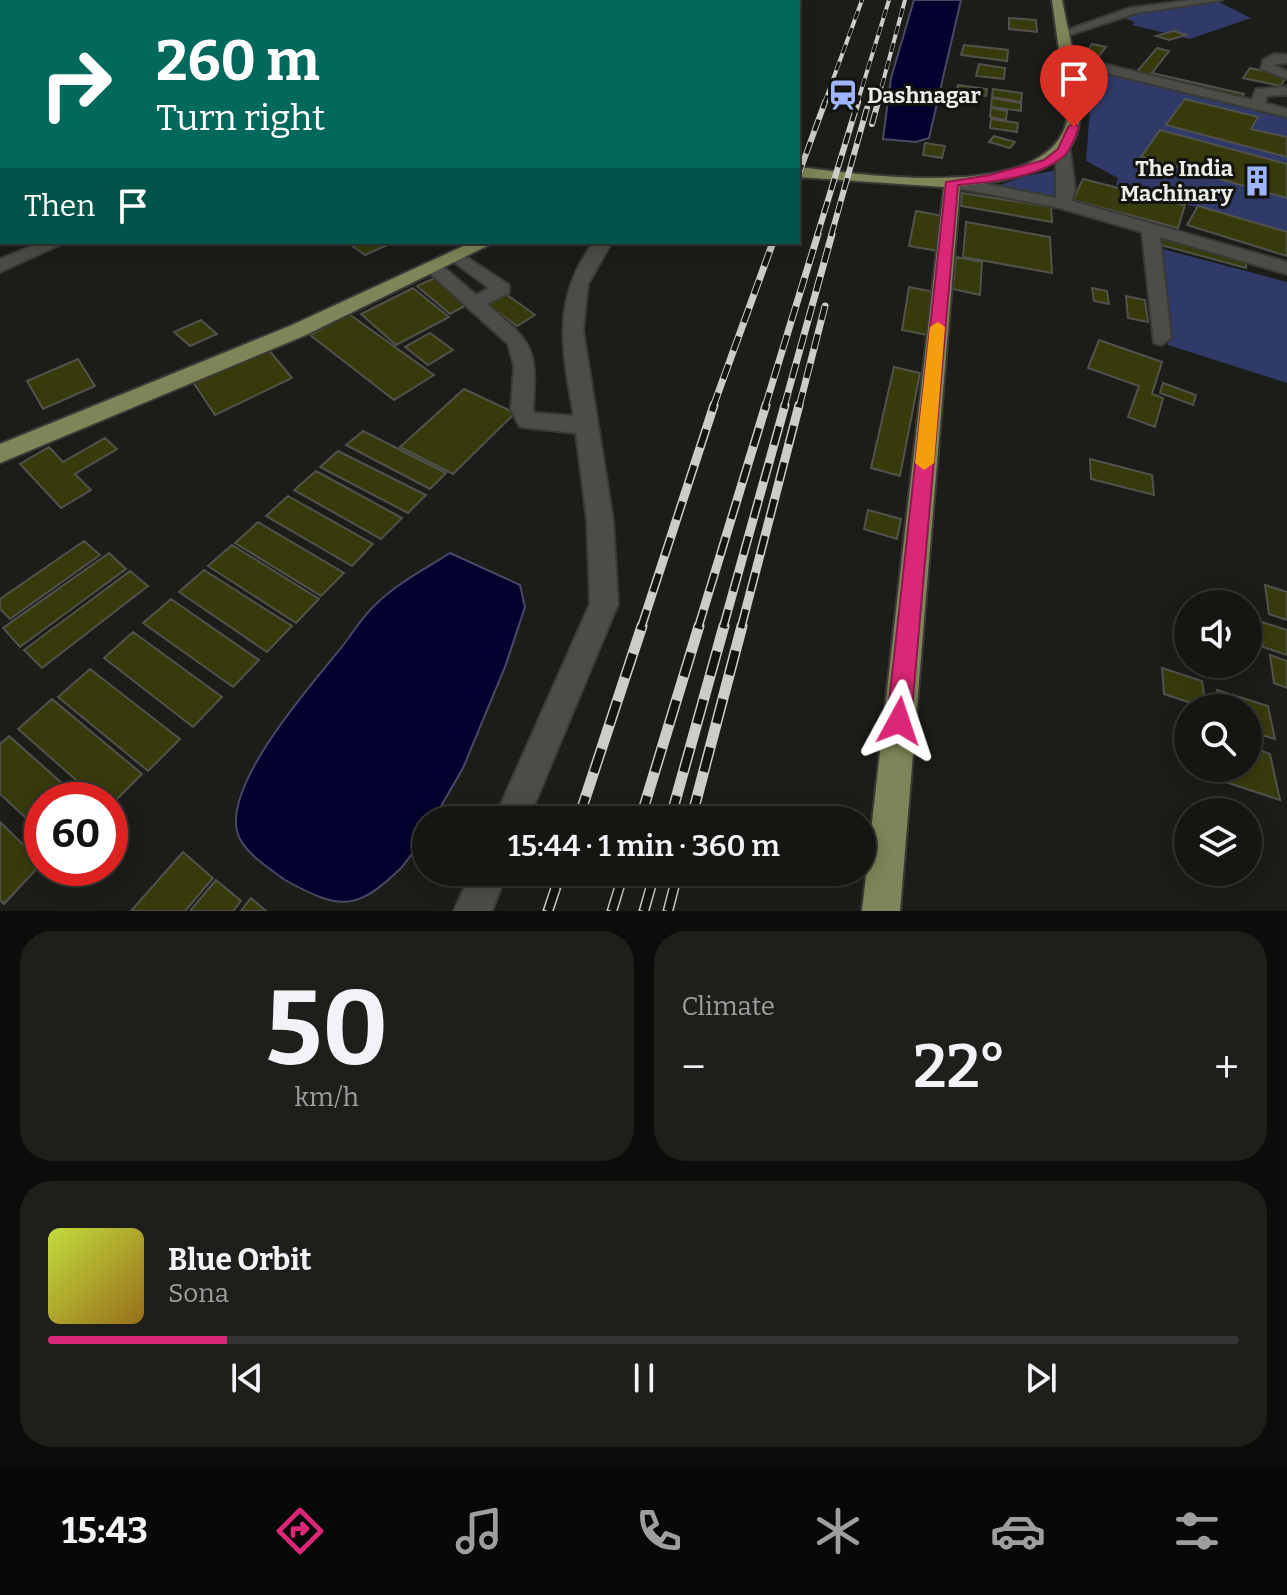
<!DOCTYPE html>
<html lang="en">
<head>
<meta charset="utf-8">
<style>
  body { margin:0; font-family:Bitter,serif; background:#1e1f1b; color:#f1f3f6; height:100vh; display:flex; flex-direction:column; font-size:30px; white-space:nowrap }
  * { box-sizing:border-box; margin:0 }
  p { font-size:26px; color:#9d9f9f }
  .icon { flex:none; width:44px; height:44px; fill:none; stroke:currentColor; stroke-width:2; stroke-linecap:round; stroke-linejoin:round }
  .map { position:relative; height:911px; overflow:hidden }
  .drawer { display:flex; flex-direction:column; gap:20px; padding:20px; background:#0c0c0a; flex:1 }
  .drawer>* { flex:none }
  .guide { position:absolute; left:0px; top:0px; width:800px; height:244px; box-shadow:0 4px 20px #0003,0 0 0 2px #343532; background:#00695c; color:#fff; overflow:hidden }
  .fabs { position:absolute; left:1174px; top:590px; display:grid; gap:16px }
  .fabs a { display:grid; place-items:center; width:88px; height:88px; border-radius:50%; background:#151612; box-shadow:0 4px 20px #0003,0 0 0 2px #343532; font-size:40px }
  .speed { position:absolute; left:24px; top:782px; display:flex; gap:16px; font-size:40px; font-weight:700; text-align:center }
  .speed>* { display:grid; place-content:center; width:104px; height:104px; border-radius:50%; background:#151612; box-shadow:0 4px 20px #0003,0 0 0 2px #343532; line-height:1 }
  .speed .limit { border:12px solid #d22; background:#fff; color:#111 }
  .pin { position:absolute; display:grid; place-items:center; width:68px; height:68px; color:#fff; margin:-82px -34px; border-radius:50% 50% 50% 0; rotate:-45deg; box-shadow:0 0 8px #0007 }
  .pin .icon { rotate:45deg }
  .me { position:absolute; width:88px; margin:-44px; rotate:5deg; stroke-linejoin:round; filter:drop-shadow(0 0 6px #0008) }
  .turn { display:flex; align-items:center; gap:28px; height:168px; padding:0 24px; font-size:36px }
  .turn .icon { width:104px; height:104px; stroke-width:2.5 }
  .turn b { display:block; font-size:56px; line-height:68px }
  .then { display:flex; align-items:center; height:76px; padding:0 24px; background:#0003; gap:16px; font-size:30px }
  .big { font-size:60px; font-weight:600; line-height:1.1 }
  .drawer .card { flex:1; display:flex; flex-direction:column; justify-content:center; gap:12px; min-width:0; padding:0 28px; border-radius:32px; background:#1e1f1b }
  .drawer .dial { align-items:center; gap:0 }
  .dial b { font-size:104px; line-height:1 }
  .song { display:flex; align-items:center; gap:24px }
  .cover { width:96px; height:96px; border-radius:12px; background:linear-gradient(135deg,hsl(70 70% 55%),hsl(40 70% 35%)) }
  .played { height:8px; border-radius:4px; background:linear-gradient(90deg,#db2777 15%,#343532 15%) }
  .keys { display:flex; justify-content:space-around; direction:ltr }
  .heat { display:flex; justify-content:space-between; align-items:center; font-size:44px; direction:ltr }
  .drawer .tiles { flex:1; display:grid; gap:20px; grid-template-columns:1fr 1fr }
  .card:last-child { grid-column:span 2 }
  .trip { position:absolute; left:412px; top:806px; width:464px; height:80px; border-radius:40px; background:#151612; box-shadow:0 4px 20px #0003,0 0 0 2px #343532; font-weight:600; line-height:80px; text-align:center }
  .menu { display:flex; height:128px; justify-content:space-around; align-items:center; background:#080907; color:#9d9f9f }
  .menu .icon { width:56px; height:56px }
  .menu .current { color:#db2777 }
  .menu b { font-size:36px; color:#f1f3f6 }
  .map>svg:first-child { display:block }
  .green { fill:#2f3a68 }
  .water { fill:#03012d; stroke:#494865; stroke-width:2 }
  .building { fill:#373b0c; stroke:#52524d; stroke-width:2 }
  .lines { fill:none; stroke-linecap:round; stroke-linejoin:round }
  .minor-casing { stroke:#393936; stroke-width:4 }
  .major-casing { stroke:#393936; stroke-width:4 }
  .minor { fill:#4c4d47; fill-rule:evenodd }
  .major { fill:#7f8558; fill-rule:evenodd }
  .rail-far4-casing { stroke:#ccccc9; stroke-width:4 }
  .rail-far3-casing { stroke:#ccccc9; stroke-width:6 }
  .rail-far2-casing { stroke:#ccccc9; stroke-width:7 }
  .rail-far1-casing { stroke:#ccccc9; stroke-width:9 }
  .rail-casing { stroke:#ccccc9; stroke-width:11 }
  .rail-far4 { stroke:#13130f; stroke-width:3; stroke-dasharray:9; stroke-linecap:butt }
  .rail-far3 { stroke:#13130f; stroke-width:4; stroke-dasharray:12; stroke-linecap:butt }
  .rail-far2 { stroke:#13130f; stroke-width:5; stroke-dasharray:15; stroke-linecap:butt }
  .rail-far1 { stroke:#13130f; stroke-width:6; stroke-dasharray:19; stroke-linecap:butt }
  .rail { stroke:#13130f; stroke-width:8; stroke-dasharray:25; stroke-linecap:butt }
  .route { fill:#db2777; stroke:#8e194d; stroke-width:2 }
  .slow { fill:#f59e0b }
  .labels { text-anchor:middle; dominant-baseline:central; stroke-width:6; stroke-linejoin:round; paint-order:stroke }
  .far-poi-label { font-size:22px; font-weight:bold; fill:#ecece9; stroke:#13130f; text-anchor:start }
</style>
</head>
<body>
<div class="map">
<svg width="1287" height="911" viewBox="0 0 1287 911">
  <rect width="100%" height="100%" fill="#1c1d18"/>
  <!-- green -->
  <path class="green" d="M1201 2H1219L1251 18 1190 39 1132 25 1135 22 1122 17Z
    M1093 68 1287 118V232L1116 185 1118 178 1086 161Z
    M1063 169 1055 201 991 188 1026 176Z
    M1159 248 1287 282V383L1168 345Z"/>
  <!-- water -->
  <path class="water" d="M914 0H961L929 138 916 142 883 139 891 78Z
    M450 553 520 585 525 607 505 667 463 768 433 820H426C426 839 413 852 402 867 357 911 341 911 285 880 270 869 249 856 240 839 215 792 313 683 341 648 352 634 362 617 375 605 396 584 425 569 450 553Z"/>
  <!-- building -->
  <path class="building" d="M1009 18 1036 20 1037 32 1009 29Z
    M1174 31 1186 35 1169 40 1156 36Z
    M1092 44 1106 47 1099 56 1086 54Z
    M964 45 1008 50 1007 61 961 55Z
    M1157 48 1169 51 1152 73 1244 94 1241 99 1135 74Z
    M979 64 1005 68 1004 79 976 76Z
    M1250 68 1286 76 1281 86 1243 78Z
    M958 85 987 89 986 96 956 92Z
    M993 89 1022 93 1021 102 992 97Z
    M992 98 1021 103V111L991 107Z
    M1185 99 1258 117 1251 129 1287 137V157L1166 125Z
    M991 108 1007 111 1006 120 990 117Z
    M991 119 1018 123 1017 132 990 128Z
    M1160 130 1287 164V198L1141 157Z
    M994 136 1015 142 1010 148 989 142Z
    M925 143 945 146 942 158 923 155Z
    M1083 179 1185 205 1178 228 1073 200Z
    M962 193 1051 207 1052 222 961 206Z
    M1198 206 1287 232V256L1187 225Z
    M916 211 944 216 938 251 909 246Z
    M966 222 1050 237 1052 273 963 257Z
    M1163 236 1247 258 1246 268 1161 245Z
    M347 242H394L365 255Z
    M956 257 982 262 980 295 953 289Z
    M437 277 470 303 450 314 417 286Z
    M909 287 934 292 928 335 902 330Z
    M413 288 449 317 396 345 361 314Z
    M1092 288 1107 291 1109 304 1094 301Z
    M506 294 535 315 517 326 487 304Z
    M1126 296 1145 300 1148 322 1128 318Z
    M349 314 434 375 394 400 310 335Z
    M201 320 217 334 190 346 174 332Z
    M430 333 453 350 428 365 405 347Z
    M1099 340 1162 362 1152 394 1163 398 1155 427 1128 417 1139 386 1088 368Z
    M268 349 292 378 215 415 193 382Z
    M78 359 95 386 43 409 27 381Z
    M894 367 920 373 900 476 871 468Z
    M1163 383 1196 395 1193 405 1160 393Z
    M464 389 515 413 453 474 400 447Z
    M363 431 446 473 430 489 346 445Z
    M105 438 117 449 75 474 91 490 61 508 20 464 49 447 63 462Z
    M338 451 426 495 408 513 320 467Z
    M1090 459 1152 475 1154 495 1091 479Z
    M316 471 402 518 381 539 294 490Z
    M288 496 373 544 352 566 266 516Z
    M868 510 901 519 897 539 864 529Z
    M258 522 344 573 321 596 235 543Z
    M84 541 100 555 10 619 0 609V599Z
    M232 545 319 599 296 623 208 566Z
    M109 553 126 569 20 647 3 628Z
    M204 570 292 626 267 652 179 592Z
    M130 571 148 586 42 668 24 650Z
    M1265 585 1287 592V620L1269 614Z
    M171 599 259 660 233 687 143 623Z
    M1259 621 1287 630V655L1263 647Z
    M133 632 222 697 193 727 104 658Z
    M1270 655 1287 661V688L1274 683Z
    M1162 668 1202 681 1206 708 1164 694Z
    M90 669 180 739 148 771 58 697Z
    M1217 690 1268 706 1275 739 1248 731V708H1220Z
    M52 699 142 774 110 806V800H99L18 729Z
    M9 736 81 800H42V833L0 794V744Z
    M1248 746 1270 754 1280 800 1210 777 1209 768H1248Z
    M0 822 42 863 4 904 0 900Z
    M183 852 213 878 185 911H131Z
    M216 880 241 901 233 911H190Z
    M251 898 266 911H241Z"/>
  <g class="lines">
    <!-- minor casing -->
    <g class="minor-casing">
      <path id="minor" d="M342 0H352L353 2H343Z
        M576 0H595L596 2H577Z
        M682 0H700L701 2H683Z
        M1191 0H1222L1136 13 1066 36 1056 34 1130 8Z
        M0 16H2V22H0Z
        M1274 54 1287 55V63L1273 65 1287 71V79L1261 69 1263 60Z
        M1066 55 1252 100 1256 89 1287 87V95L1267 96 1265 103 1287 109V117L1062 62V56Z
        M2 87V95L0 96V88Z
        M0 125H2V134H0Z
        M1063 146 1070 150 1075 189 1072 201 1287 262V274L1160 237 1171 338 1161 345 1154 343 1142 232 1060 208 952 187 944 182 952 177 1056 198V150Z
        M2 183V193L0 194V184Z
        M42 242H66L0 272V259Z
        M594 242H612L588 284 583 330 613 520 618 604 528 820H494L590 604 587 520 576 433 520 427 511 410 514 366 508 344 423 267 425 263H439L476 295 489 288 451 260 448 256 457 251 509 285V293L487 304C534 344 537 348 533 410L535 413 574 416C562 350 551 299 594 242Z
        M471 872H507L492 911H454Z"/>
    </g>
    <!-- major casing -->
    <g class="major-casing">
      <path id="major" d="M1052 0H1062C1086 120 1112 172 960 186L900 911H862L944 187 798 177V167C861 174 1058 206 1068 114Z
        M472 242H495L306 335 0 463V444L292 325Z"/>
    </g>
    <!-- minor -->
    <use href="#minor" class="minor"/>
    <!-- major -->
    <use href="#major" class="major"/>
    <!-- rail-far4 casing -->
    <g class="rail-far4-casing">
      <path id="rail-far4" d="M824 104 862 0
        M857 104 889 0
        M877 104 905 0"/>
    </g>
    <!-- rail-far3 casing -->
    <g class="rail-far3-casing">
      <path id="rail-far3" d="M872 124 878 102
        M798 176 825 102
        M817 236 858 102
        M831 236 867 108"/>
    </g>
    <!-- rail-far2 casing -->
    <g class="rail-far2-casing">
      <path id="rail-far2" d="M713 407 773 242
        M765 407 818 234
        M784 407 832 234
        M799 407 825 306"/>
    </g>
    <!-- rail-far1 casing -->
    <g class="rail-far1-casing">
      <path id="rail-far1" d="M641 628 714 405
        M698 628 766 405
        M723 628 785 405
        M741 628 799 405"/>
    </g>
    <!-- rail casing -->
    <g class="rail-casing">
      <path id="rail" d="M578 820 642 626
        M640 820 699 626
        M670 820 724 626
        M691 820 742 626
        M548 911 561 872
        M612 911 624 872
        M644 911 655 872
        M668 911 678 872"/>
    </g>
    <!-- rail-far4 -->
    <use href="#rail-far4" class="rail-far4"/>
    <!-- rail-far3 -->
    <use href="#rail-far3" class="rail-far3"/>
    <!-- rail-far2 -->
    <use href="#rail-far2" class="rail-far2"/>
    <!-- rail-far1 -->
    <use href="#rail-far1" class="rail-far1"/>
    <!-- rail -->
    <use href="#rail" class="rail"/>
  </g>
  <!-- route -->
  <path class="route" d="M1074 123 1079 127C1075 136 1072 148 1065 155 1040 178 990 182 958 185L911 721 908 729 899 733 891 729 887 721 946 182 990 175 1044 160 1058 149 1068 127Z"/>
  <!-- slow -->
  <path class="slow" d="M938 322 945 327 934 463 924 470 915 463 930 327Z"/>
  <!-- icons -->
  <defs>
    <g id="station-bare" transform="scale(2.4)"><path d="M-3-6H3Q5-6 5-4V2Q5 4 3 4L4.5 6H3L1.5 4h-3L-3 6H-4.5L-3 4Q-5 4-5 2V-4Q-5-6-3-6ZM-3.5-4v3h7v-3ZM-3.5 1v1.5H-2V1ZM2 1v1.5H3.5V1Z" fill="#9eb4fd" stroke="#13130f" stroke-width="2.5" paint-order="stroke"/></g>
    <g id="building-bare" transform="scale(2.4)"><path d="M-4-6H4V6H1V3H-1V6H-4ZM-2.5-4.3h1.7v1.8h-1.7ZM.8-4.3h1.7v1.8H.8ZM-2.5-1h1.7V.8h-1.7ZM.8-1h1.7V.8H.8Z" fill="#9eb4fd" stroke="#13130f" stroke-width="2.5" paint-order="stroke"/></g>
  </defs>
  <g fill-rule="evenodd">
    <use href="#station-bare" x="843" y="95"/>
    <use href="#building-bare" x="1257" y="181"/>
  </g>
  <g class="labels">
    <!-- far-poi labels -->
    <g class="far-poi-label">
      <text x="867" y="95">Dashnagar</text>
      <text x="1233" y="168" text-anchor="end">The India<tspan x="1233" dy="25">Machinary</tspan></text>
    </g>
  </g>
</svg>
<div class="fabs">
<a><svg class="icon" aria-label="sound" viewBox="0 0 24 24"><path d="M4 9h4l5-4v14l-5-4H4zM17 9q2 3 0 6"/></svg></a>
<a><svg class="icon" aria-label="search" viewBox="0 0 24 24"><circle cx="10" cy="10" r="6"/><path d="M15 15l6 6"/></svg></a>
<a><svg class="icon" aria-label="layers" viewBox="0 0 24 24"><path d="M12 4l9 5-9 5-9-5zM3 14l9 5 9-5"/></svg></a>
</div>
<div class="speed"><div class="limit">60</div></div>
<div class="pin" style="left:1074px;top:127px;background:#d93025"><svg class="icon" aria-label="arrive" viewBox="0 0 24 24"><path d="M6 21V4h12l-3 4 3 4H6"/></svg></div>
<svg class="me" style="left:899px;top:721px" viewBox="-20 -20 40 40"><path d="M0-17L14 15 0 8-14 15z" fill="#db2777" stroke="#fff" stroke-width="4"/></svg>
<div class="trip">15:44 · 1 min · 360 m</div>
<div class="guide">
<div class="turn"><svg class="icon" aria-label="right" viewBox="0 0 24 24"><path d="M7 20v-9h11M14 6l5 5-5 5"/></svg><div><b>260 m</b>Turn right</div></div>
<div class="then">Then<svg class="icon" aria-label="arrive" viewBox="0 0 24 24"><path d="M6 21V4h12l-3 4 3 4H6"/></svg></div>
</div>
</div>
<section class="drawer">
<div class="tiles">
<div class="card dial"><b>50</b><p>km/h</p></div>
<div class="card"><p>Climate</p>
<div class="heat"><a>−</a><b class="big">22°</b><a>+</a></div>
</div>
<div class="card">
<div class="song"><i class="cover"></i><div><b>Blue Orbit</b><p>Sona</p></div></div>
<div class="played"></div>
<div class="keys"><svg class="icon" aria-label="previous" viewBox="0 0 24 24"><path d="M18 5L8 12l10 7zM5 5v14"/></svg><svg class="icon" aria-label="pause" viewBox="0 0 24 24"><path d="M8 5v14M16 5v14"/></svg><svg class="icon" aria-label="next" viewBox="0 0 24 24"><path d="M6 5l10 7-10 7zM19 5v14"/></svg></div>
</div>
</div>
</section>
<nav class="menu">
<b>15:43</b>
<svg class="icon current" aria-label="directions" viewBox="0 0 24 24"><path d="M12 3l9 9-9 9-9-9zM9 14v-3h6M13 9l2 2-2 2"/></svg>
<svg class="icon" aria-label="music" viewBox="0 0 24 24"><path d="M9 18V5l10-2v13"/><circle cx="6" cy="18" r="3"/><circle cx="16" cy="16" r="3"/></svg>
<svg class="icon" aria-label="phone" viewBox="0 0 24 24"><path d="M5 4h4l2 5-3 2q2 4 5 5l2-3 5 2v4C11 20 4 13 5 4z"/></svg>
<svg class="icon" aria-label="climate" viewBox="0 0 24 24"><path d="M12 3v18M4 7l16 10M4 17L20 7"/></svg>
<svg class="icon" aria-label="car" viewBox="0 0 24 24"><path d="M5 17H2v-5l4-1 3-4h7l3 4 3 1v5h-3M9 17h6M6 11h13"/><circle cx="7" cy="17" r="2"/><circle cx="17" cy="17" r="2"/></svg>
<svg class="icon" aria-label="filters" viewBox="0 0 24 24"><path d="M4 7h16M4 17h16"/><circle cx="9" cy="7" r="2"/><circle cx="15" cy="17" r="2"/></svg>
</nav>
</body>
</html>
